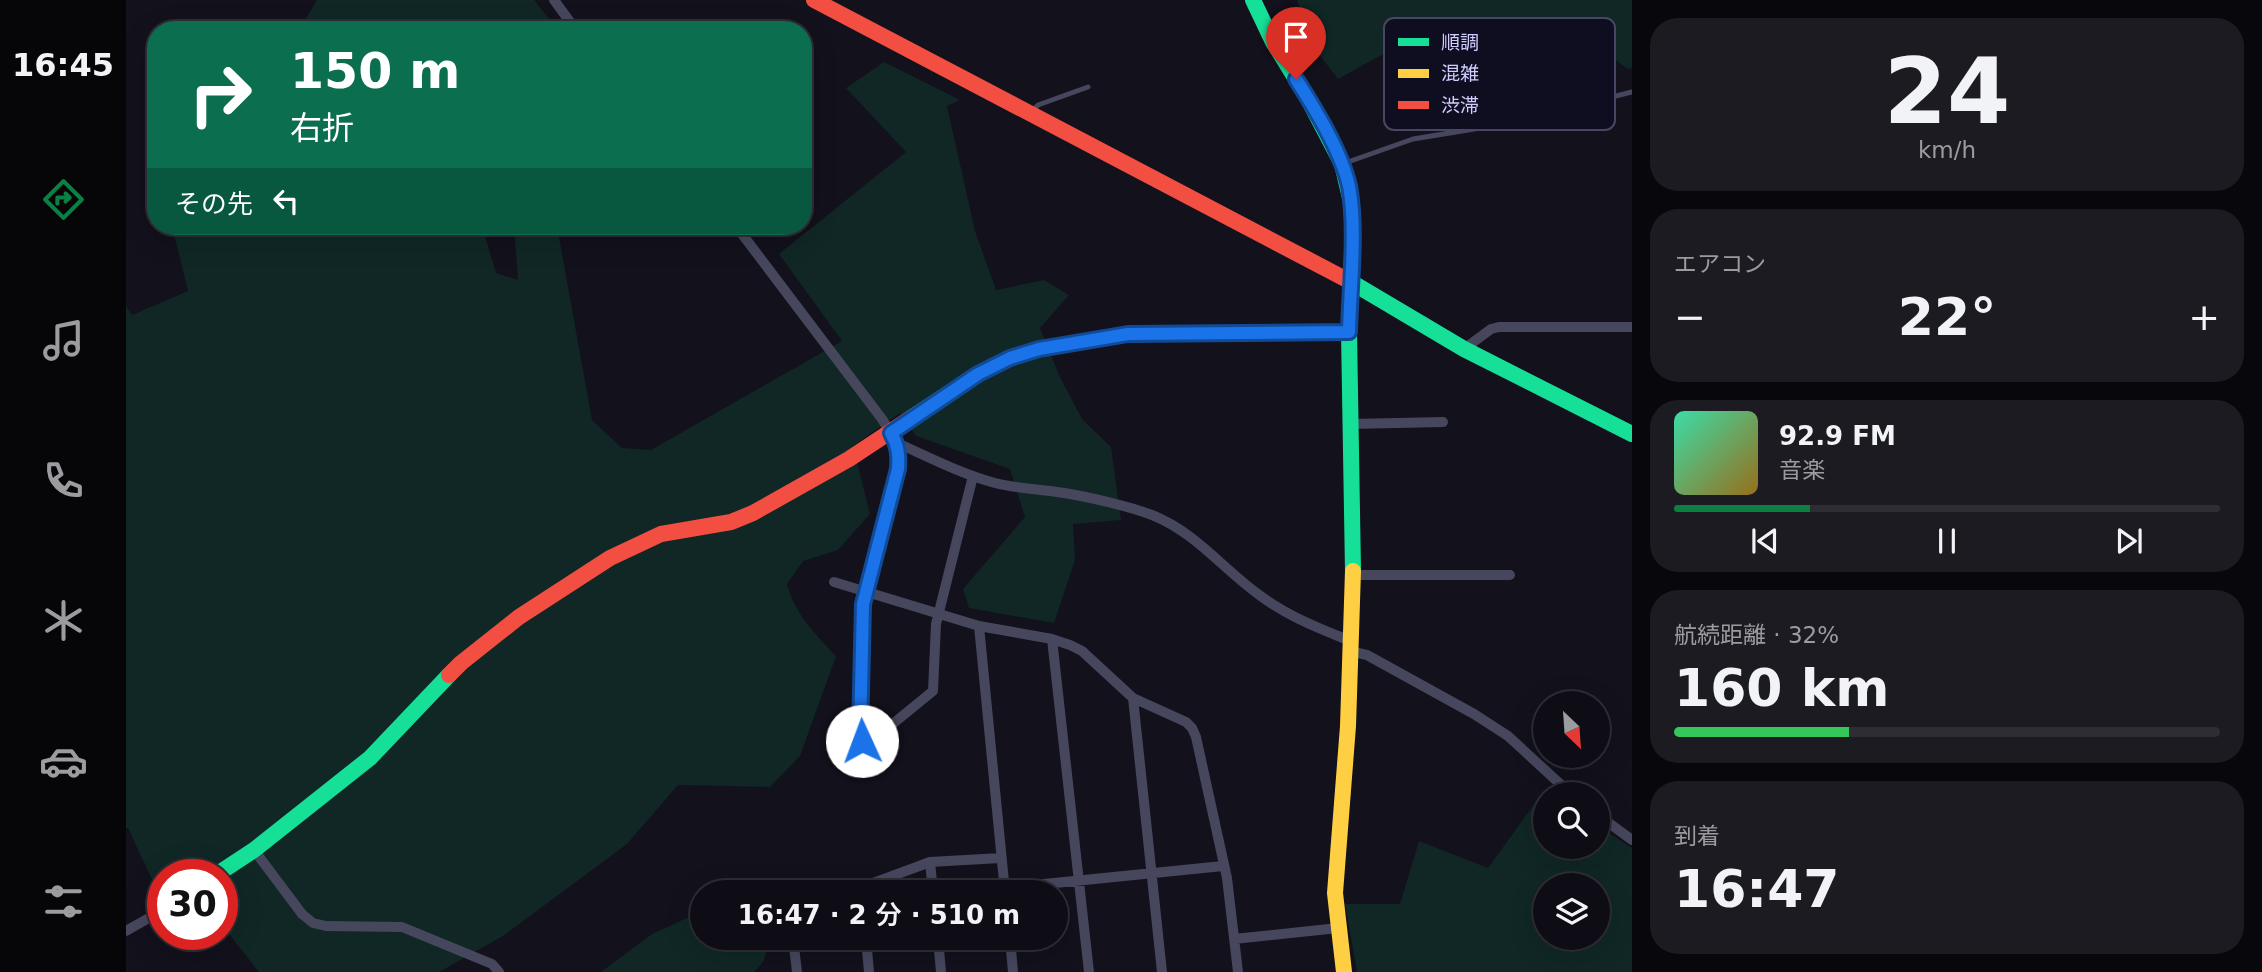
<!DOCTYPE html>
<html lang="ja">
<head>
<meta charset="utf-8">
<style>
  body { margin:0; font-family:"DejaVu Sans","Noto Sans JP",sans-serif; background:#1c1b22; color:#f1f3f6; height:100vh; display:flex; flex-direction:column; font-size:26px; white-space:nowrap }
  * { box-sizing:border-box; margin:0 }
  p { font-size:23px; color:#9b9ca0 }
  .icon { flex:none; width:38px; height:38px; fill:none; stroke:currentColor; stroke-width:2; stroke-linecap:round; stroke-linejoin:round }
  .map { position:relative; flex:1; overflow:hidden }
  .drawer { display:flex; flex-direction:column; gap:18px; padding:18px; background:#08070c; width:630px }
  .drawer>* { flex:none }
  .guide { position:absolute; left:21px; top:21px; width:665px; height:214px; border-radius:28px; box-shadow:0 7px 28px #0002,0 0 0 2px #2e2d34; background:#0b6e4f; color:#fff; overflow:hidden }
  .needle { width:46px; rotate:155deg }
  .fabs { position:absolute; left:1407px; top:691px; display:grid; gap:14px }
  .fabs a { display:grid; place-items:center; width:77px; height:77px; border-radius:50%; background:#0e0d15; box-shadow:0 7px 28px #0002,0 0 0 2px #2e2d34; font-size:35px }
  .speed { position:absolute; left:21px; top:859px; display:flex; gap:14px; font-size:35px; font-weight:700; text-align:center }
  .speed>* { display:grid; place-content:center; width:91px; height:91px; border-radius:50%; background:#0e0d15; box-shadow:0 7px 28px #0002,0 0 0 2px #2e2d34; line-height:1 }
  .speed .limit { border:10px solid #d22; background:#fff; color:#111 }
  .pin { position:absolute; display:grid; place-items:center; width:60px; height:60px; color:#fff; margin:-72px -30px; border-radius:50% 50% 50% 0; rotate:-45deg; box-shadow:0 0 7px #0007 }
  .pin .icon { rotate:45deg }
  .me { position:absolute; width:77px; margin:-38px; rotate:358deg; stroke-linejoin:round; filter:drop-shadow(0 0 5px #0008) }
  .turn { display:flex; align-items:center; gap:24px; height:147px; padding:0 28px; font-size:32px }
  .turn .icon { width:91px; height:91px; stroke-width:2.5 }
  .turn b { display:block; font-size:49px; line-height:60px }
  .then { display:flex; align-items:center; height:66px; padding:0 28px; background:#0003; gap:14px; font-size:26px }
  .big { font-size:52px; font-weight:600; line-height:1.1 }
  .drawer .card { flex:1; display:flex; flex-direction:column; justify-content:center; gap:10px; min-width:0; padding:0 24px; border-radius:28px; background:#1c1b22 }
  .drawer .dial { align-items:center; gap:0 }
  .dial b { font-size:91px; line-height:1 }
  .song { display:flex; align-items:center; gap:21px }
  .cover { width:84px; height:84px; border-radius:10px; background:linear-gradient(135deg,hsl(160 70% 55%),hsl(40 70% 35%)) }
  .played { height:7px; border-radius:4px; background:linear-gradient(90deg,#0b8043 25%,#2e2d34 25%) }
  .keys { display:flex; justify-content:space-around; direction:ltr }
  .heat { display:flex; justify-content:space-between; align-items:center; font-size:38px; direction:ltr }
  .charge { height:10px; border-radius:5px; background:linear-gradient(90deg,#34c759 32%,#2e2d34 0) }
  .trip { position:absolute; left:564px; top:880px; width:378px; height:70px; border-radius:35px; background:#0e0d15; box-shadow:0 7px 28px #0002,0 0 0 2px #2e2d34; font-weight:600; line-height:70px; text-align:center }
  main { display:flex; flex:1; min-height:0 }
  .tab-bar { display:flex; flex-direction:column; width:126px; justify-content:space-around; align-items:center; background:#060508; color:#9b9ca0 }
  .tab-bar .icon { width:49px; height:49px }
  .tab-bar .active { color:#0b8043 }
  .tab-bar b { font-size:32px; color:#f1f3f6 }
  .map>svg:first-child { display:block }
  .green { fill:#102726; fill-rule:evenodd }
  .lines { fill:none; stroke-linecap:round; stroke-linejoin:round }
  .lane { stroke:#46465d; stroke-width:5 }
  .street { stroke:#46465d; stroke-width:10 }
  .fast { stroke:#16e098; stroke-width:16 }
  .slow { stroke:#ffcf43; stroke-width:16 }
  .jam { stroke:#f24e42; stroke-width:16 }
  .route-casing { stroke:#114b97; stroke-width:18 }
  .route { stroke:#1a73e8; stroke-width:12 }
  .key { fill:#0f0d20; stroke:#494663; stroke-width:2 }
  .key-label { font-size:19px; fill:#cfccff }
</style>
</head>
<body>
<main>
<nav class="tab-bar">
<b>16:45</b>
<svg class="icon active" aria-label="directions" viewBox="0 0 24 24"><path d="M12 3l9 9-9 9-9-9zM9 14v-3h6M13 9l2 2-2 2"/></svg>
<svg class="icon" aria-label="music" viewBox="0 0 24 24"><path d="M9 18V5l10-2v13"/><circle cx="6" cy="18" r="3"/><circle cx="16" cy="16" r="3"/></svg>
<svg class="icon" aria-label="phone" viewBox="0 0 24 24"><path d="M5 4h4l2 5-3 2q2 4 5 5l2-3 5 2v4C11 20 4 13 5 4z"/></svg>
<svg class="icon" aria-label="climate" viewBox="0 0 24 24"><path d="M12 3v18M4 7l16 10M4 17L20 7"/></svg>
<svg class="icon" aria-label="car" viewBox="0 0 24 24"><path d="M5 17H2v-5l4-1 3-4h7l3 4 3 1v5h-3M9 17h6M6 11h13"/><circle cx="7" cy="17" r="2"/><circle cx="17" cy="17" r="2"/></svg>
<svg class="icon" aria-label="filters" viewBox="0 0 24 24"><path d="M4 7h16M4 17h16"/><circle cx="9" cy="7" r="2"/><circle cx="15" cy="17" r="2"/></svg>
</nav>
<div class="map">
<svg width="1506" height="972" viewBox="0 0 1506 972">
  <rect width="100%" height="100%" fill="#12111c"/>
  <!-- green -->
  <path class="green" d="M191 0H408L432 30H173Z
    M1171 0H1506V68L1502 69 1478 52 1430 61 1375 37 1332 21 1263 51 1212 79 1189 49Z
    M758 62 834 100 821 106 849 231 870 290 918 280 943 295 914 328 933 375 956 419 985 447 995 520 947 524 949 560 928 623 843 608 837 589 899 517 884 469 790 436 774 413 727 446 744 514 712 550 677 561 661 584C669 614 689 634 710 656L674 756 644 787 552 785 501 844 377 936 313 972H133L96 925V875H37V903L2 828H0V306L6 315 62 291 46 226H356L370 273 392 280 388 226H431L466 420 496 448 525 450 716 341 653 254 780 152 720 88Z
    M1414 796 1419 799V847H1472V826L1506 848V972H1231L1219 904H1274L1293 841 1362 868ZM1419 886H1472V938H1419Z
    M576 911V938H645L637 962 628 972H475L526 934Z"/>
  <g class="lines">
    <!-- lane -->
    <path class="lane" d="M905 112 912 105 962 87
      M1219 163 1287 139 1385 123 1506 92"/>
    <!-- street -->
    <path class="street" d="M428 0 450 30
      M610 226 756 419 771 443 772 469 737 604 734 733 736 741 740 743 747 740 807 691 810 624 847 476
      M1338 349 1365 329 1373 327H1506
      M1225 424 1317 422
      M771 443C803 457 835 474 869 483 892 489 915 489 938 493 963 497 1002 506 1026 515 1069 532 1096 568 1132 594 1158 614 1187 626 1217 638H1223
      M1227 575H1384
      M708 582 853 626 926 639 944 645 956 651 1007 698 1060 722 1066 728 1070 737 1101 878 1112 972
      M853 626 879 892
      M926 639 963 972
      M1223 651 1241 655 1348 714 1382 736 1445 794
      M1007 698 1036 972
      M1472 815 1506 840
      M128 850 176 914 187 923 200 926 276 927 366 964 373 972
      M804 862 807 892
      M879 888 1097 866
      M723 892 804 862 875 858
      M0 931 37 910
      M667 938 671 972
      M740 938 743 972
      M812 938 815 972
      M884 938 887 972
      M1108 939 1212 928"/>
    <!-- fast -->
    <path class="fast" d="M1127 0 1147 42 1181 97 1216 164 1225 202 1227 232 1223 332 1227 571
      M1225 282 1338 349 1506 434
      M785 418 852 374 884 358 913 349 1002 334 1223 332
      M90 875 128 850 244 758 323 675"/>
    <!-- slow -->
    <path class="slow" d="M1218 972 1209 893 1222 726 1227 571"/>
    <!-- jam -->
    <path class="jam" d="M688 0 1225 282
      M323 675 335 663 393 617 484 558 535 534 605 522 627 513 723 459 785 418"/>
  </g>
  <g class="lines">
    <!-- route casing -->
    <g class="route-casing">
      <path id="route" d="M736 741 734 733 737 604 772 469C773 455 772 445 765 433L852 374 884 358 913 349 1002 334 1223 332C1224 287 1231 229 1223 186 1215 151 1189 109 1170 79"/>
    </g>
    <!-- route -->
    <use href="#route" class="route"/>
  </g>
  <!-- legend -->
  <rect x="1258" y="18" width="231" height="112" rx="10" class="key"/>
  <rect x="1272" y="38" width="31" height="8" fill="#16e098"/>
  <rect x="1272" y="69" width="31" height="9" fill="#ffcf43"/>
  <rect x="1272" y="101" width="31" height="8" fill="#f24e42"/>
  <g class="key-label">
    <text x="1315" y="49">順調</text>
    <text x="1315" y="80">混雑</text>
    <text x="1315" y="112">渋滞</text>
  </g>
</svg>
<div class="fabs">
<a><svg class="needle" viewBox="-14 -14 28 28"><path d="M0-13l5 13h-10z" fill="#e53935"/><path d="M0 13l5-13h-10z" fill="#9b9ca0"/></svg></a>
<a><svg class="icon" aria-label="search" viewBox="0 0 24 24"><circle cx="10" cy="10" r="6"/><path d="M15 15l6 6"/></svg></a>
<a><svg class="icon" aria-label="layers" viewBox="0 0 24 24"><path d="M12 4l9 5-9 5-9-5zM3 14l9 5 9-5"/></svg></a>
</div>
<div class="speed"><div class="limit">30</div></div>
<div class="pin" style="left:1170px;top:79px;background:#d93025"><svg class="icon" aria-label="arrive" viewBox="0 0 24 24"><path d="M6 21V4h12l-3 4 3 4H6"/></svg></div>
<svg class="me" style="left:736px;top:741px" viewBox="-20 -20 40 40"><circle r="19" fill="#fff"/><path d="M0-13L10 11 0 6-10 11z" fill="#1a73e8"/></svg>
<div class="trip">16:47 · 2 分 · 510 m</div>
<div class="guide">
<div class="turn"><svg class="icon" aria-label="right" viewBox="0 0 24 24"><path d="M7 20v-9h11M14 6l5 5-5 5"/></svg><div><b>150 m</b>右折</div></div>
<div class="then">その先<svg class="icon" aria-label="left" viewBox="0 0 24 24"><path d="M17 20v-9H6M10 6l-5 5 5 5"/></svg></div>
</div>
</div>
<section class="drawer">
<div class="card dial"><b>24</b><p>km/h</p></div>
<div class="card"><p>エアコン</p>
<div class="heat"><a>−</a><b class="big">22°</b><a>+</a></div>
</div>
<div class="card">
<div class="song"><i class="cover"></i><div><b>92.9 FM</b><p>音楽</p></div></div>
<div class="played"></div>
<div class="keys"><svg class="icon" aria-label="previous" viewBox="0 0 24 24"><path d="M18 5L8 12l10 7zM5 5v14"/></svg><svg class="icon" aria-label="pause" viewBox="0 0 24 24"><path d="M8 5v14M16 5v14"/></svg><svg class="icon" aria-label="next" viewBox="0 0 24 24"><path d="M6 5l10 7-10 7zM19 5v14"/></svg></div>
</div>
<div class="card"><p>航続距離 · 32%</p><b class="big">160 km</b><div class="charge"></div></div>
<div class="card"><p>到着</p><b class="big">16:47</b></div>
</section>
</main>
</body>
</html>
